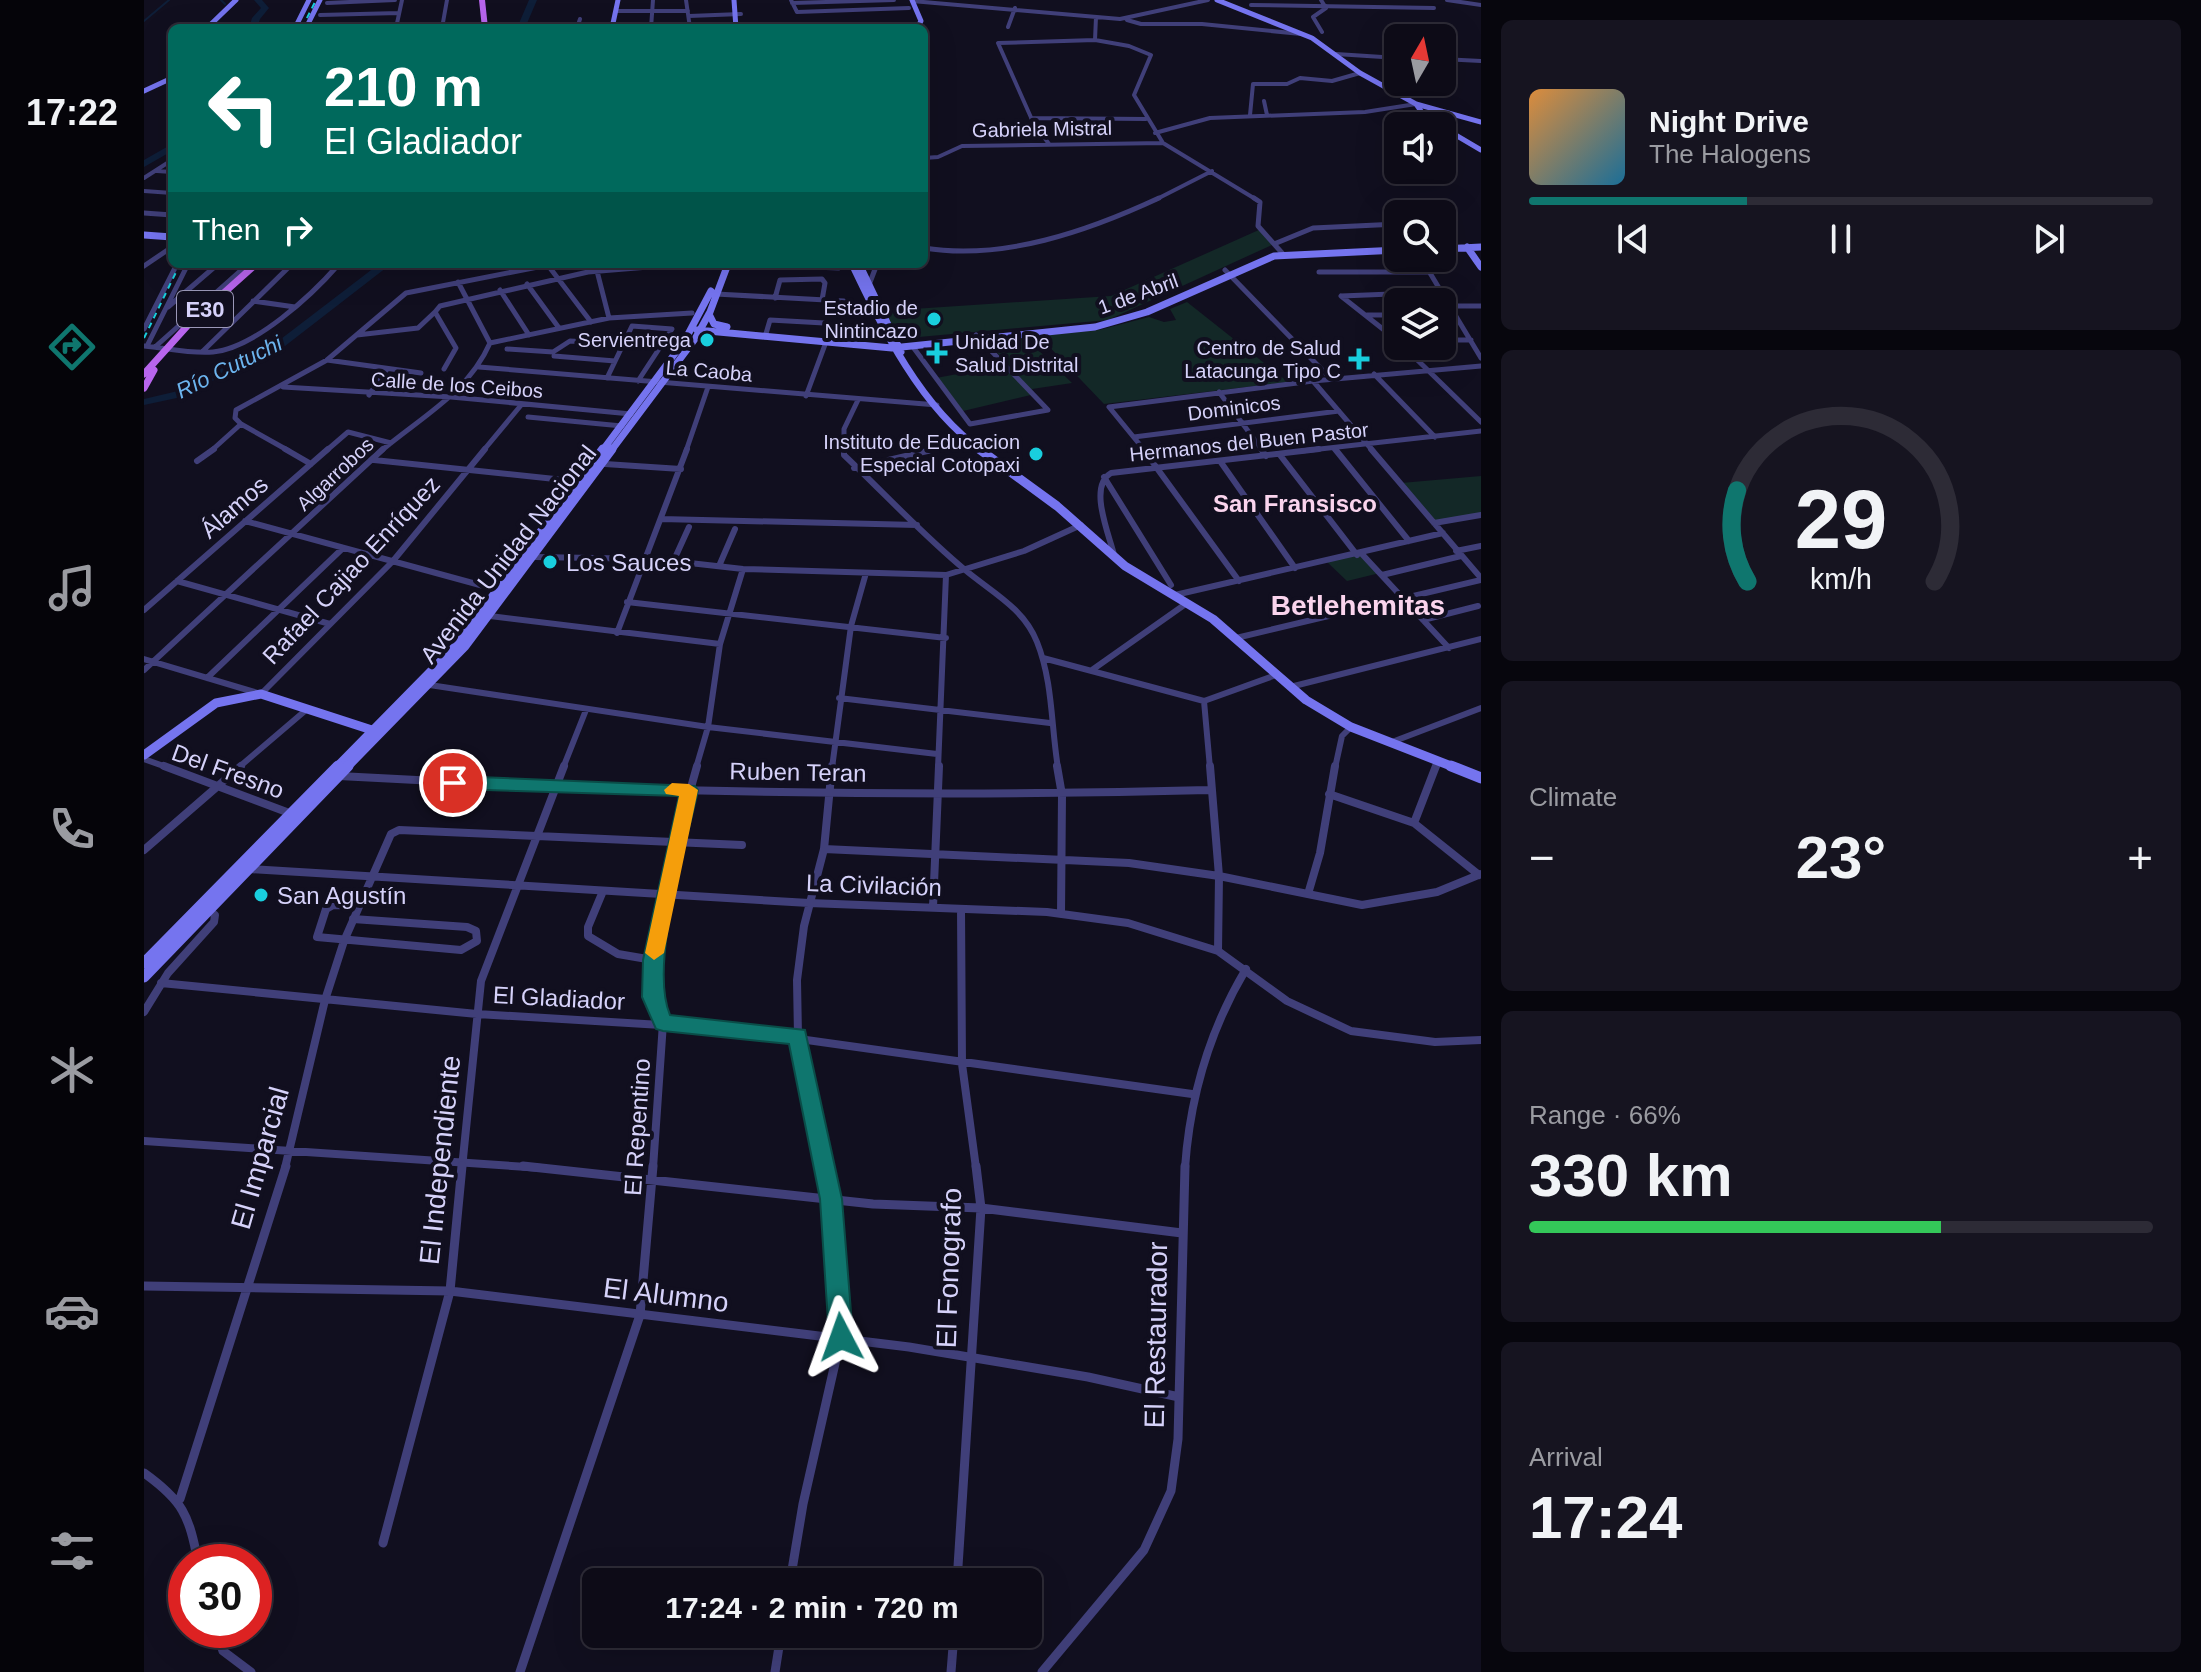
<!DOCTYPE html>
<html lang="en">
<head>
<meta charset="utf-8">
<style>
  body { margin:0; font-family:Helvetica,sans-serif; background:#161420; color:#f1f3f6; height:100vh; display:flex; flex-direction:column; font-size:30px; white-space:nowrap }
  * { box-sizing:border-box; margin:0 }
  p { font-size:26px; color:#9a9ba1 }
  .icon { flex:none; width:44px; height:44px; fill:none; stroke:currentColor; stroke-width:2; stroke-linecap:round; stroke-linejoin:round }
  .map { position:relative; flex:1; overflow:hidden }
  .sheet { display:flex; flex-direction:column; gap:20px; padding:20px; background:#07060d; width:720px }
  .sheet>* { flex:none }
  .top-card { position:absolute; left:24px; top:24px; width:760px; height:244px; border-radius:12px; box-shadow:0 8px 32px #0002,0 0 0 2px #2d2b36; background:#00695c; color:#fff; overflow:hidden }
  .needle { width:52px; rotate:9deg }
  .controls { position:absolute; left:1240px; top:24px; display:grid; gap:16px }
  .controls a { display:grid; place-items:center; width:72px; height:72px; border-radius:12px; background:#0d0b17; box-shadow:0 8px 32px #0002,0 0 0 2px #2d2b36; font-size:40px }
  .speed { position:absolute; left:24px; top:1544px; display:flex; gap:16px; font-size:40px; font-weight:700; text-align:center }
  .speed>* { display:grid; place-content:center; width:104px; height:104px; border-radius:50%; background:#0d0b17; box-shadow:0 8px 32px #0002,0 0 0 2px #2d2b36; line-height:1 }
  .speed .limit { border:12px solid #d22; background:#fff; color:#111 }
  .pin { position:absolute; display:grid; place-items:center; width:68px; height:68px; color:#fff; margin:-34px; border:4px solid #fff; border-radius:50%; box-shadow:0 2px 8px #0007 }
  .me { position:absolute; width:88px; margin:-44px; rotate:356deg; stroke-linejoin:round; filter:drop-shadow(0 0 6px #0008) }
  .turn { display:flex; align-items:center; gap:28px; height:168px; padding:0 24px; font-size:36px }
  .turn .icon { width:104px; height:104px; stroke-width:2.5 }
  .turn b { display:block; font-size:56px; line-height:68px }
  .then { display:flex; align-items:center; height:76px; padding:0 24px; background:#0003; gap:16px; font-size:30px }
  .big { font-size:60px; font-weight:700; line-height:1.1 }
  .sheet .tile { flex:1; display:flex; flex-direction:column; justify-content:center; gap:12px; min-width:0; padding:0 28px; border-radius:12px; background:#161420 }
  .sheet .dial { align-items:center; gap:0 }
  .dial svg { height:208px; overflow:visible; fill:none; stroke:#2d2b36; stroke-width:7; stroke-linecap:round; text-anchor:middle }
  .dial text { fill:#f1f3f6; stroke:none }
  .song { display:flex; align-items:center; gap:24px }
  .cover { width:96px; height:96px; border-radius:12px; background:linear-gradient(135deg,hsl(30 70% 55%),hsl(200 70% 35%)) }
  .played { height:8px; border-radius:4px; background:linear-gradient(90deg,#0f766e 35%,#2d2b36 35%) }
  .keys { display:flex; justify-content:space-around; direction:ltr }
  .heat { display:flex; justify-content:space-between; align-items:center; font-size:44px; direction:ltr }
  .charge { height:12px; border-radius:6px; background:linear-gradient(90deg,#34c759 66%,#2d2b36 0) }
  .trip { position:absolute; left:438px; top:1568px; width:460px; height:80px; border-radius:12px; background:#0d0b17; box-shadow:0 8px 32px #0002,0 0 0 2px #2d2b36; font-weight:700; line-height:80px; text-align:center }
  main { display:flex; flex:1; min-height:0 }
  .dock { display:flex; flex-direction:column; width:144px; justify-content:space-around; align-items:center; background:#050409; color:#9a9ba1 }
  .dock .icon { width:56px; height:56px }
  .dock .active { color:#0f766e }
  .dock b { font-size:36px; color:#f1f3f6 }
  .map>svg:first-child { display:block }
  .green { fill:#132827 }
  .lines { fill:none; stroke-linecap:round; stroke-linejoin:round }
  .stream { stroke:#0e1e38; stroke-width:2 }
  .river { fill:#0e1e38; fill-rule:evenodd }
  .street-far4 { stroke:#403f79; stroke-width:4 }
  .street-far3 { stroke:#403f79; stroke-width:5 }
  .street-far2 { stroke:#403f79; stroke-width:6 }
  .street-far1 { stroke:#403f79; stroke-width:8 }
  .street { stroke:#403f79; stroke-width:9 }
  .secondary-far3 { stroke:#7574ef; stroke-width:5 }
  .secondary-far2 { stroke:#7574ef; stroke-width:7 }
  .secondary-far1 { stroke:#7574ef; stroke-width:9 }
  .secondary { stroke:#7574ef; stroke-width:11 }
  .primary-far1 { stroke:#b865ed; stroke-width:6 }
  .primary { stroke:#b865ed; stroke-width:7 }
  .rail { stroke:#19cede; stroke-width:2; stroke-dasharray:6 5; stroke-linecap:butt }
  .route { fill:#0f766e; stroke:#0a4d48; stroke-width:2 }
  .slow { fill:#f59e0b }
  .poi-dot { fill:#19cede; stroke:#110f1f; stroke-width:3 }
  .labels { text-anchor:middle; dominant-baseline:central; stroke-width:8; stroke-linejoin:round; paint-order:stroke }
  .far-street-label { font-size:20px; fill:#d6d2fa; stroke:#110f1f }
  .far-poi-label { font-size:20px; fill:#d6d2fa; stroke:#110f1f; text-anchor:end }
  .shield { fill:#110f1f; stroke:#9b98b8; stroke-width:2 }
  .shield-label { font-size:22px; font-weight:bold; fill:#d6d2fa }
  .far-water-label { font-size:22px; font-style:italic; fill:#6cb4ee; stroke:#110f1f }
  .far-quarter-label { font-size:24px; font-weight:bold; fill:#fad4ed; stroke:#110f1f }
  .street-label { font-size:24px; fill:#d6d2fa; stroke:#110f1f }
  .poi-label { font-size:24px; fill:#d6d2fa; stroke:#110f1f; text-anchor:start }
  .quarter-label { font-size:28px; font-weight:bold; fill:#fad4ed; stroke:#110f1f }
  .near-street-label { font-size:28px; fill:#d6d2fa; stroke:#110f1f }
</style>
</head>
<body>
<main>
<nav class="dock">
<b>17:22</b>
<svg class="icon active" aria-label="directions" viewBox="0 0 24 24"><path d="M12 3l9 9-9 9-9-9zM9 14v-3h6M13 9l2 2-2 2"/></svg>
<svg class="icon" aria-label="music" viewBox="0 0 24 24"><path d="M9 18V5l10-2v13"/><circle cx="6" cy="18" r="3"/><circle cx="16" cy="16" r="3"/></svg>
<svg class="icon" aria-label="phone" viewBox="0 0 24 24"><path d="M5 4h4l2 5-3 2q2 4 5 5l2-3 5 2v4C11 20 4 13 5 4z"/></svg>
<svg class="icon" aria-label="climate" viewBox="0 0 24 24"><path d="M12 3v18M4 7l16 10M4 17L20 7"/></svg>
<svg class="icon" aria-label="car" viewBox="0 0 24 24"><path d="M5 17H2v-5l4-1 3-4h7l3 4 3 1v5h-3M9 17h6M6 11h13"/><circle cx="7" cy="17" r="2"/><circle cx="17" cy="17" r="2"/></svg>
<svg class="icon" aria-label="filters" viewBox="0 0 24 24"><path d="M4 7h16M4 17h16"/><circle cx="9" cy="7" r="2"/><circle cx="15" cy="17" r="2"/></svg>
</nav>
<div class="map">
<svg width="1337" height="1672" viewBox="0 0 1337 1672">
  <rect width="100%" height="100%" fill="#110f1f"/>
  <!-- green -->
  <path class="green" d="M1117 229 1130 244 964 320 753 339 739 311 967 296Z
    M1043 302 1144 382 960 404 895 336 955 330 1005 317 1020 322 1032 320 1026 309Z
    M882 338 928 383 888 389 891 394 819 411 792 378 862 365 868 369 843 341Z
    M1337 476V514L1290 523 1257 483Z
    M1217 553 1236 573 1203 581 1182 561Z"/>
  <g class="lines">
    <!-- stream -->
    <path class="stream" d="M77 0 81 4
      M0 21 25 0"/>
    <!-- river -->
    <path class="river" d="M110 0H118L125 8 116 19 113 28H105L108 18 117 8Z
      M385 0H393L381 28H373Z
      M28 144V151L0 167V160Z
      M235 264H247L141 346 91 368 42 396 0 405V399L34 391 83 364 133 342Z"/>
    <!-- street-far4 -->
    <path class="street-far4" d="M542 0 546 28
      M647 0 653 12 765 8
      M1177 0 1182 8 1169 17 1178 32
      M1303 0 1337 5
      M768 1 976 19 1064 0
      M183 3 251 0
      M648 3 750 0
      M1107 5 1290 8
      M472 11H544
      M176 15 255 13
      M545 16 597 14
      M952 17 951 40 985 46 1007 55 990 95 1019 143 1113 200
      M983 20 997 24H1058L1157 34
      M864 27 871 8
      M252 28 258 0
      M298 28 303 0
      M433 28 436 19
      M507 28 509 0
      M1192 54 1254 58
      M1298 59 1337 61
      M1120 101 1123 115
      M1106 115 1109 84H1143L1156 78 1188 81 1216 73
      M887 118 1002 119
      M1011 133 1066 118 1221 112 1272 104
      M905 144 889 122 854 43 951 40
      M780 158 794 157 818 146 1019 143
      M13 171 28 172
      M0 178 28 160
      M0 191 28 193
      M1011 200 1068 171"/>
    <!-- street-far3 -->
    <path class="street-far3" d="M1110 198 1116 202 1114 226 1139 254
      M0 213 28 215
      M1298 225H1308
      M1130 244 1169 228 1254 224
      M780 248C859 261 944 231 1015 198
      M1277 258 1337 358
      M403 264 447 322
      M592 264 695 268
      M0 266 28 247
      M1081 270 1187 379
      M453 271 465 318
      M1175 272H1286
      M383 284 415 328
      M725 285 733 264
      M356 290 385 335
      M572 294 700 301
      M1197 296 1298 292
      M1197 296 1254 341
      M631 298 636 280 678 279 681 283 678 300
      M109 301 151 307
      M1306 306H1337
      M24 307 74 264
      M1223 315H1254
      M0 329 33 264
      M213 335 274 328 291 312
      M621 337 626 320 680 323
      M1298 340H1327
      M346 343 465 318 548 313
      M0 346C22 348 46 354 69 352 111 348 168 295 195 264
      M3 346 44 264
      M1259 346 1337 422
      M11 347 104 264
      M769 347 826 424 904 410 832 335
      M363 349 409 352 426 341 479 344
      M59 351 148 264
      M410 356 471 361
      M183 360 277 373
      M335 367 793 405
      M300 369 312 348 291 312 296 306 444 272 541 264
      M1230 374 1291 437
      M463 378 488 326 528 329 494 381
      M1169 381 1229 451
      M139 387 307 397 487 414
      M1075 392 1119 451
      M225 395 243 369
      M662 396 682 342
      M384 417 478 426
      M990 437 1195 411
      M1191 449 1193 451
      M67 451 97 424
      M145 451 97 424 91 418 92 410 183 360 262 293 404 265
      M182 451 204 432 247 443
      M237 451C277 417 324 393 346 343L314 282
      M339 451 378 404
      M542 451 564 387
      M700 451V429L714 400
      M784 451 825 442
      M1001 451 965 407 1169 381 1337 366
      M1158 451 1337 431"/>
    <!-- street-far2 -->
    <path class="street-far2" d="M141 449 167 464
      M700 449V455C740 493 778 534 820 569 847 592 879 607 893 642 909 682 907 726 914 768
      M999 449 1095 581
      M1117 449 1122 456
      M1191 449 1265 541
      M1227 449 1337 578
      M1136 455 1213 555
      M230 460 439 482
      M53 461 70 449
      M1076 461 1151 568
      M461 464 537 469
      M710 468 792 449
      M960 477 1027 585
      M517 519 773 525
      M101 521 358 591
      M1290 523 1337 515
      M1312 551 1337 546
      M1217 553 1305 648
      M970 555C965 534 944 486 967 473L1175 449
      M391 557 510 559 599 569 802 575 880 551 937 525
      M530 560 545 527
      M575 566 591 529
      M1238 575 1317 556
      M33 581 186 624
      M1031 595 1299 533
      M483 602 802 638
      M0 610 184 449
      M346 616 576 644
      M1279 620 1334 606
      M473 633 543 449
      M1092 638 1337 580
      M899 658 1060 701 1132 675
      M0 659 117 694 249 561 341 449
      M0 670 239 449
      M948 670 1043 603
      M63 678 199 548
      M279 684 564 727 793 754
      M1146 687 1337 639
      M695 698 906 723
      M1060 701 1066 768
      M1248 742 1337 708
      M0 759 25 768
      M94 768 162 710
      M419 768 442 710
      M552 768 564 727 576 644 599 569
      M688 768 707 626 722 573
      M794 768 802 575
      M1191 768 1198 736 1207 727
      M1292 768 1295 760"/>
    <!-- street-far1 -->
    <path class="street-far1" d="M20 766 148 814
      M913 766 918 795 917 914
      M1066 766 1075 876 1074 951
      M195 776C485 792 775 798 1065 790
      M1185 794 1270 823 1335 875
      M1270 823 1292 766
      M680 849 985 863 1075 876 1218 905 1293 892 1337 874
      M0 850 97 766
      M105 869 665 903 903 912 984 923 1074 951 1143 1001 1207 1031 1291 1042 1337 1040
      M459 891 444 927V936L474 954 509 960
      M1164 894 1176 853 1191 766
      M789 907 795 766
      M817 909 818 1064 832 1168
      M209 919 323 927 332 931 333 941 317 950 173 937 182 909 189 905 215 906
      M17 983 333 1014 584 1029 1048 1094
      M0 1012 24 973 70 922 71 915 65 910
      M0 1141 398 1168
      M141 1168 181 1000 200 941 247 834 255 830 598 845
      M318 1168 337 981 420 766
      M509 1168 519 1023 508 997 509 960 532 841 553 766
      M681 1168 654 1036 653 980 660 926 680 849 688 766
      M1041 1168C1046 1096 1065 1031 1102 969"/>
    <!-- street -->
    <path class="street" d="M379 1166 729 1204 837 1208 1038 1233
      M0 1286 306 1291 765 1347 944 1377 1035 1397
      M0 1473C39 1501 45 1515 54 1562
      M36 1499 142 1166
      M239 1543 306 1291 318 1166
      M646 1582 659 1504 697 1337 687 1199 680 1166
      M813 1582 837 1208 832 1166
      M72 1630 79 1651 107 1672
      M376 1672 496 1315 509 1166
      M631 1672 637 1634
      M807 1672 810 1634
      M898 1672 1000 1550 1027 1491 1034 1439 1041 1166"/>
    <!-- secondary-far3 -->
    <path class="secondary-far3" d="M590 0 592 28
      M768 0 777 21 773 28
      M1073 0 1168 38 1216 73 1272 104 1337 122
      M63 28 92 0
      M151 28 165 0
      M162 28 176 0
      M468 28 474 0
      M0 91 28 78
      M1272 104 1279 114 1297 126
      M1298 127 1337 150"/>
    <!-- secondary-far2 -->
    <path class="secondary-far2" d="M0 235 28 237
      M1323 247 1337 267
      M1298 249 1337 247
      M275 264H324
      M708 264C740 331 776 406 838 451
      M718 270 757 352
      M565 314 570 324 583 327
      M553 330 748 348 951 327 1003 312 1130 256 1254 250
      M458 451 541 340 567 291
      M467 451 551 339 566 312 584 264"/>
    <!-- secondary-far1 -->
    <path class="secondary-far1" d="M835 449 913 506 981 566 1069 619 1162 700 1207 727 1312 768
      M0 755 72 703 117 694 234 732
      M192 768 311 647 459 449
      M202 768 321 646 468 449"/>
    <!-- secondary -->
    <path class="secondary" d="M1307 766 1337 778
      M0 963 194 766
      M0 977 204 766"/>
    <!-- primary-far1 -->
    <path class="primary-far1" d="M338 0 341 28"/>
    <!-- primary -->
    <path class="primary" d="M0 374 45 324 112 264
      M0 388 10 370"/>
    <!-- rail -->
    <path class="rail" d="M158 28 172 0
      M0 338 36 264"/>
  </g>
  <!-- route -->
  <path class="route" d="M309 776 551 786 554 790C542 846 505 965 526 1015L661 1030 698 1199 709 1337 706 1345 697 1349 689 1345 685 1337 676 1199 645 1044 519 1031 512 1029 498 997 499 960 535 796 309 789 301 783Z"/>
  <!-- slow -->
  <path class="slow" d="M528 783 545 784 554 790 520 953 510 960 501 953 535 796 522 794 520 790Z"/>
  <!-- markers -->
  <g class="poi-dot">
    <circle cx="790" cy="319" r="8"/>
    <circle cx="563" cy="340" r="8"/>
    <path d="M789 341h8v8h8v8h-8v8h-8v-8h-8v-8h8z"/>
    <path d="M1211 347h8v8h8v8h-8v8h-8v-8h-8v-8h8z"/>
    <circle cx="892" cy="454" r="8"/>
    <circle cx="406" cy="562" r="8"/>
    <circle cx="117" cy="895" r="8"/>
  </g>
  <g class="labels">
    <!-- far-street labels -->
    <g class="far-street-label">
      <text transform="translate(898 129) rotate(-1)">Gabriela Mistral</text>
      <text transform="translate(994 294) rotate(-20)">1 de Abril</text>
      <text transform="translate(565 371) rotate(5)">La Caoba</text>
      <text transform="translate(313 385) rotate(4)">Calle de los Ceibos</text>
      <text transform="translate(1090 408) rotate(-7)">Dominicos</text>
      <text transform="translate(1105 442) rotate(-6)">Hermanos del Buen Pastor</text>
      <text transform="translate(191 474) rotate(-43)">Algarrobos</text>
    </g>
    <!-- far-poi labels -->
    <g class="far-poi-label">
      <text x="774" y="308">Estadio de<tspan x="774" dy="23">Nintincazo</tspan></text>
      <text x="547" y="340">Servientrega</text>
      <text x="811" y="342" text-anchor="start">Unidad De<tspan x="811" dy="23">Salud Distrital</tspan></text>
      <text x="1197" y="348">Centro de Salud<tspan x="1197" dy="23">Latacunga Tipo C</tspan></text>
      <text x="876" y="442">Instituto de Educacion<tspan x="876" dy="23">Especial Cotopaxi</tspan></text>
    </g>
    <!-- shield labels -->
    <rect class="shield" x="33" y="291" width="56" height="36" rx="6"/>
    <g class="shield-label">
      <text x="61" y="309">E30</text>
    </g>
    <!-- far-water labels -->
    <g class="far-water-label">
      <text transform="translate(85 367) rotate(-26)">Río Cutuchi</text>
    </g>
    <!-- far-quarter labels -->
    <g class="far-quarter-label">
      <text x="1151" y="503">San Fransisco</text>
    </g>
    <!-- street labels -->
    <g class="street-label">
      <text transform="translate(90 507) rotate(-41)">Álamos</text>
      <text transform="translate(364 554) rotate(-52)">Avenida Unidad Nacional</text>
      <text transform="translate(207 570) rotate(-47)">Rafael Cajiao Enríquez</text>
      <text transform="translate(84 771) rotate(20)">Del Fresno</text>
      <text transform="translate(654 772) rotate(1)">Ruben Teran</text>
      <text transform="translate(730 885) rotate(2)">La Civilación</text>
      <text transform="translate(415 998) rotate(3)">El Gladiador</text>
      <text transform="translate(493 1127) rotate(-86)">El Repentino</text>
    </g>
    <!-- poi labels -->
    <g class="poi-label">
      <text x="422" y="562">Los Sauces</text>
      <text x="133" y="895">San Agustín</text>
    </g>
    <!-- quarter labels -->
    <g class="quarter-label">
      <text x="1214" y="605">Betlehemitas</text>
    </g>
    <!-- near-street labels -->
    <g class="near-street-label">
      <text transform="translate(116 1158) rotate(-74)">El Imparcial</text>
      <text transform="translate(296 1160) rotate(-84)">El Independiente</text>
      <text transform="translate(805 1268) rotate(-88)">El Fonografo</text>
      <text transform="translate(522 1295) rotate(7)">El Alumno</text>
      <text transform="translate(1012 1335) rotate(-89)">El Restaurador</text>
    </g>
  </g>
</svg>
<div class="controls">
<a><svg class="needle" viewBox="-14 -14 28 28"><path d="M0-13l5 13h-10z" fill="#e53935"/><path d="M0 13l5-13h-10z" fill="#9a9ba1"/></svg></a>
<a><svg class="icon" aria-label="sound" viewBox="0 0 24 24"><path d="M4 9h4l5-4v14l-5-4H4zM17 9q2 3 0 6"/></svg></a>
<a><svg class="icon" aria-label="search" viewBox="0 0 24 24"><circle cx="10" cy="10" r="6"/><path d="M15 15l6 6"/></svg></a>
<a><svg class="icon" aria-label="layers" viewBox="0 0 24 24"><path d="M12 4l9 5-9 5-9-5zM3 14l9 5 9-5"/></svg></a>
</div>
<div class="speed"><div class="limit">30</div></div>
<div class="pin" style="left:309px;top:783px;background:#d93025"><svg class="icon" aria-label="arrive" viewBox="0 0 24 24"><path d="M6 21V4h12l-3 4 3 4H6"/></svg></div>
<svg class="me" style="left:697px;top:1337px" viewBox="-20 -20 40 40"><path d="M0-17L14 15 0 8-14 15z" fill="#0f766e" stroke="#fff" stroke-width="4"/></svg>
<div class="trip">17:24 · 2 min · 720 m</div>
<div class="top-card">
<div class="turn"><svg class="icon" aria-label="left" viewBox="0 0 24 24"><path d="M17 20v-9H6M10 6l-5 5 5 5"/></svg><div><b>210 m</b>El Gladiador</div></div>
<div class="then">Then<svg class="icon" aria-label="right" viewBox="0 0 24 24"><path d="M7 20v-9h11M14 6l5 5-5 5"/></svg></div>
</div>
</div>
<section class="sheet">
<div class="tile">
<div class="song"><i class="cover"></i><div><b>Night Drive</b><p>The Halogens</p></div></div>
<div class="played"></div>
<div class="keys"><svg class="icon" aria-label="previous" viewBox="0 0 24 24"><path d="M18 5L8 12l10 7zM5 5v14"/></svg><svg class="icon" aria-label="pause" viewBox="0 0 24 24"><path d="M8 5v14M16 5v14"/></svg><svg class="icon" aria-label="next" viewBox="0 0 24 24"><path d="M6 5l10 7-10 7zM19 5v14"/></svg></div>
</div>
<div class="tile dial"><svg viewBox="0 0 100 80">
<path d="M14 69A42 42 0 1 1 86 69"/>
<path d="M14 69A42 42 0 0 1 10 34" stroke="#0f766e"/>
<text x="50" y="56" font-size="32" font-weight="700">29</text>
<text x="50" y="72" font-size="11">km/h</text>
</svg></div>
<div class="tile"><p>Climate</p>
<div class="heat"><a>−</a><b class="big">23°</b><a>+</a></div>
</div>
<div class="tile"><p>Range · 66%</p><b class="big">330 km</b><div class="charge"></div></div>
<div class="tile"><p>Arrival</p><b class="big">17:24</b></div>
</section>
</main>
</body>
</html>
